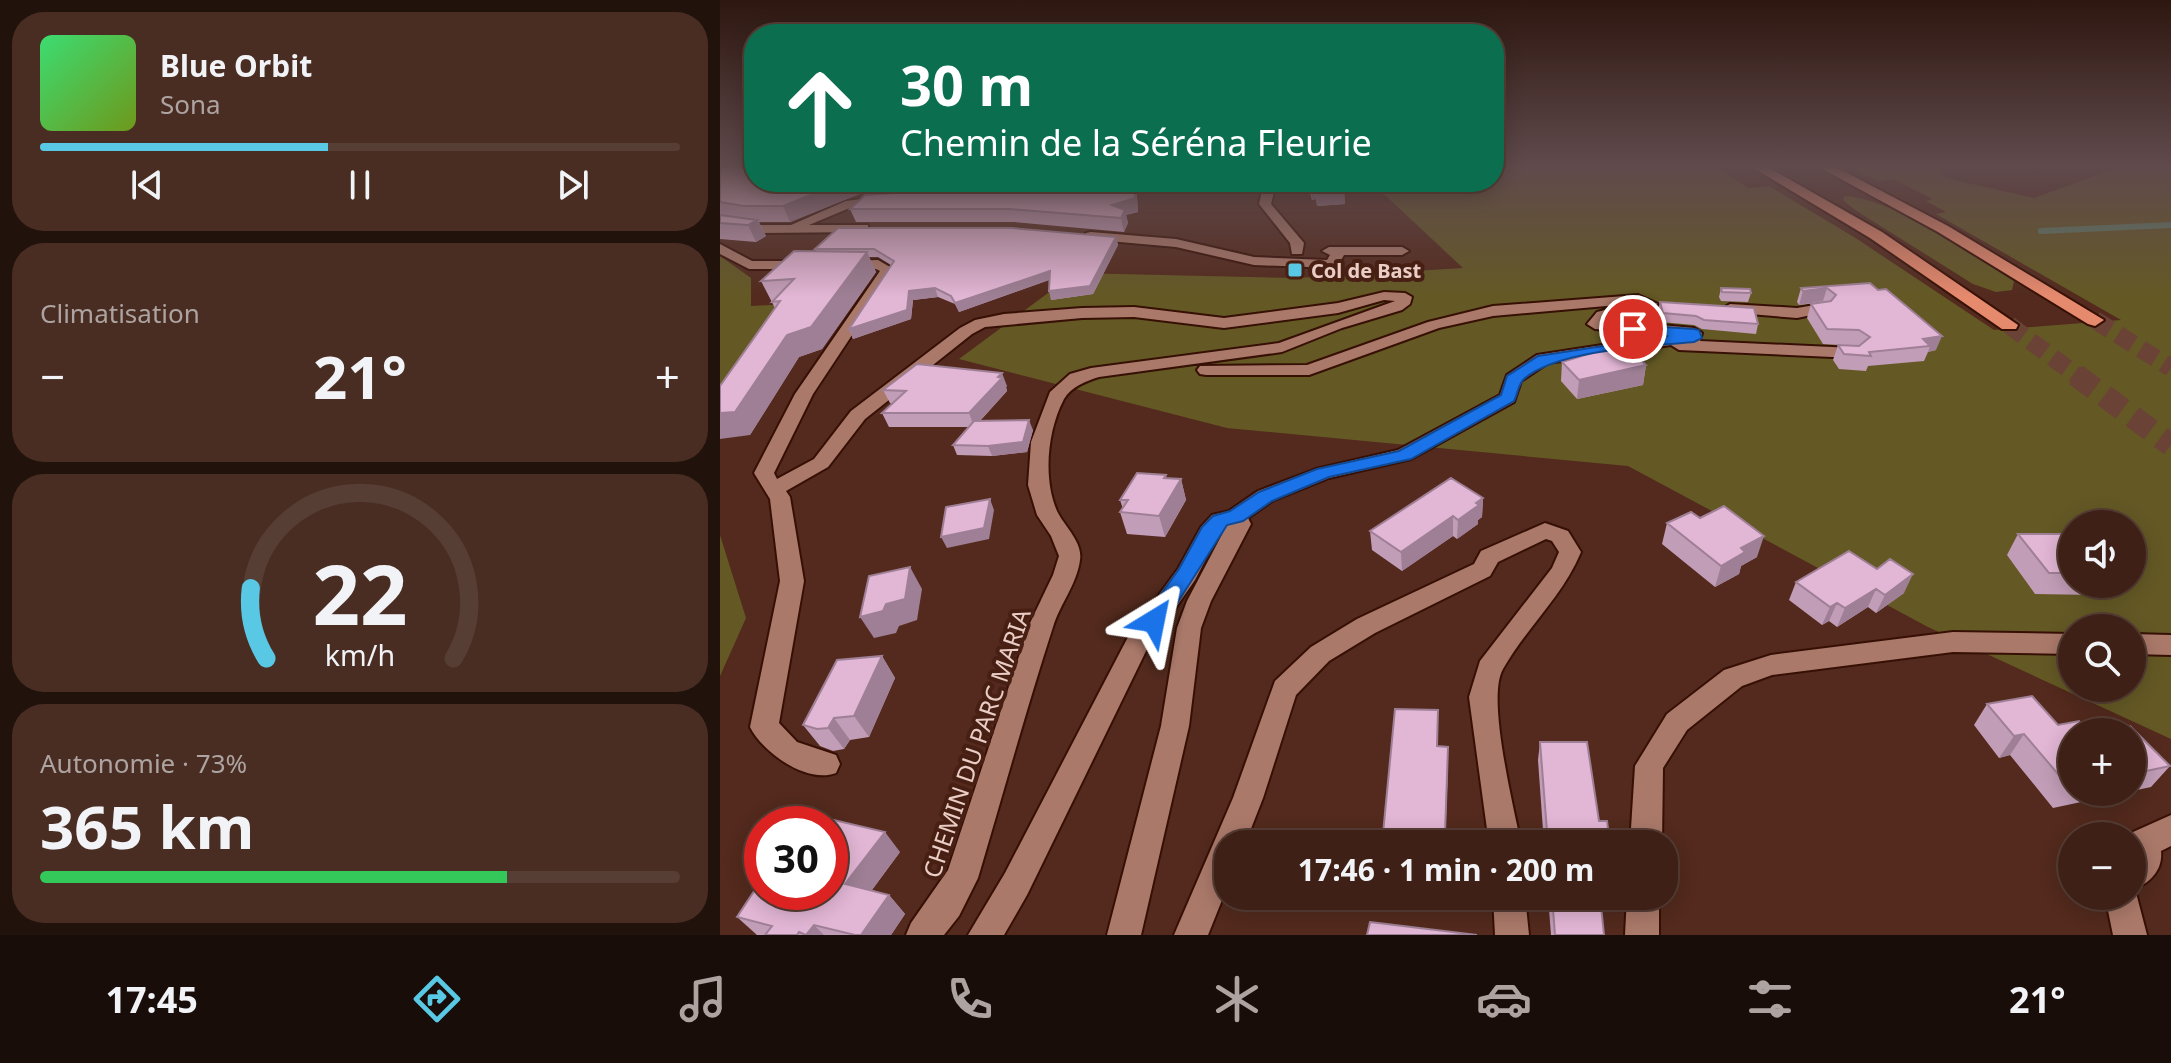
<!DOCTYPE html>
<html lang="fr">
<head>
<meta charset="utf-8">
<style>
  body { margin:0; font-family:"Noto Sans",sans-serif; background:#492d23; color:#f1f3f6; height:100vh; display:flex; flex-direction:column; font-size:30px; white-space:nowrap }
  * { box-sizing:border-box; margin:0 }
  p { font-size:26px; color:#ada3a1 }
  .icon { flex:none; width:44px; height:44px; fill:none; stroke:currentColor; stroke-width:2; stroke-linecap:round; stroke-linejoin:round }
  .map { position:relative; flex:1; overflow:hidden }
  .side { display:flex; flex-direction:column; gap:12px; padding:12px; background:#22120c; width:720px }
  .side>* { flex:none }
  .guide { position:absolute; left:24px; top:24px; width:760px; height:168px; border-radius:32px; box-shadow:0 4px 20px #0003,0 0 0 2px #573e35; background:#0b6e4f; color:#fff; overflow:hidden }
  .tools { position:absolute; left:1338px; top:510px; display:grid; gap:16px }
  .tools a { display:grid; place-items:center; width:88px; height:88px; border-radius:50%; background:#3e2016; box-shadow:0 4px 20px #0003,0 0 0 2px #573e35; font-size:40px }
  .speed { position:absolute; left:24px; top:806px; display:flex; gap:16px; font-size:40px; font-weight:700; text-align:center }
  .speed>* { display:grid; place-content:center; width:104px; height:104px; border-radius:50%; background:#3e2016; box-shadow:0 4px 20px #0003,0 0 0 2px #573e35; line-height:1 }
  .speed .limit { border:12px solid #d22; background:#fff; color:#111 }
  .pin { position:absolute; display:grid; place-items:center; width:68px; height:68px; color:#fff; margin:-34px; border:4px solid #fff; border-radius:50%; box-shadow:0 2px 8px #0007 }
  .me { position:absolute; width:88px; margin:-44px; rotate:35deg; stroke-linejoin:round; filter:drop-shadow(0 0 6px #0008) }
  .turn { display:flex; align-items:center; gap:28px; height:168px; padding:0 24px; font-size:36px }
  .turn .icon { width:104px; height:104px; stroke-width:2.5 }
  .turn b { display:block; font-size:56px; line-height:68px }
  .big { font-size:60px; font-weight:700; line-height:1.1 }
  .side .tile { flex:1; display:flex; flex-direction:column; justify-content:center; gap:12px; min-width:0; padding:0 28px; border-radius:32px; background:#492d23 }
  .side .dial { align-items:center; gap:0 }
  .dial svg { height:208px; overflow:visible; fill:none; stroke:#573e35; stroke-width:7; stroke-linecap:round; text-anchor:middle }
  .dial text { fill:#f1f3f6; stroke:none }
  .song { display:flex; align-items:center; gap:24px }
  .cover { width:96px; height:96px; border-radius:12px; background:linear-gradient(135deg,hsl(140 70% 55%),hsl(80 70% 35%)) }
  .played { height:8px; border-radius:4px; background:linear-gradient(90deg,#59c8e5 45%,#573e35 45%) }
  .keys { display:flex; justify-content:space-around; direction:ltr }
  .heat { display:flex; justify-content:space-between; align-items:center; font-size:44px; direction:ltr }
  .charge { height:12px; border-radius:6px; background:linear-gradient(90deg,#34c759 73%,#573e35 0) }
  .trip { position:absolute; left:494px; top:830px; width:464px; height:80px; border-radius:32px; background:#3e2016; box-shadow:0 4px 20px #0003,0 0 0 2px #573e35; font-weight:700; line-height:80px; text-align:center }
  .tabs { display:flex; height:128px; justify-content:space-around; align-items:center; background:#190d09; color:#ada3a1 }
  .tabs .icon { width:56px; height:56px }
  .tabs .active { color:#59c8e5 }
  .tabs b { font-size:36px; color:#f1f3f6 }
  main { display:flex; flex:1; min-height:0 }
  .map>svg:first-child { display:block }
  .green { fill:#645925; fill-rule:evenodd }
  .lines { fill:none; stroke-linecap:round; stroke-linejoin:round }
  .stream { stroke:#5e8068; stroke-width:6 }
  .highway-tunnel-far1 { stroke:#6a4336; stroke-width:18; stroke-dasharray:18 9; stroke-linecap:butt }
  .highway-tunnel { stroke:#6a4336; stroke-width:23; stroke-dasharray:23 12; stroke-linecap:butt }
  .minor-casing { stroke:#371005; stroke-width:4 }
  .highway-casing { stroke:#371005; stroke-width:4 }
  .minor { fill:#aa796a; fill-rule:evenodd }
  .highway { fill:#e68a6e; fill-rule:evenodd }
  .wall { fill:#c29db7 }
  .shaded-wall { fill:#9e7f95 }
  .building { fill:#e2b6d5; stroke:#9e7f95; stroke-width:2 }
  .route { fill:#1a73e8; stroke:#114b97; stroke-width:2 }
  .poi-dot { fill:#59c8e5; stroke:#481f13; stroke-width:3 }
  .labels { text-anchor:middle; dominant-baseline:central; stroke-width:8; stroke-linejoin:round; paint-order:stroke }
  .far-poi-label { font-size:20px; font-weight:bold; fill:#eacec6; stroke:#481f13; text-anchor:start }
  .street-label { font-size:24px; fill:#eacec6; stroke:#481f13 }
</style>
</head>
<body>
<main>
<section class="side">
<div class="tile">
<div class="song"><i class="cover"></i><div><b>Blue Orbit</b><p>Sona</p></div></div>
<div class="played"></div>
<div class="keys"><svg class="icon" aria-label="previous" viewBox="0 0 24 24"><path d="M18 5L8 12l10 7zM5 5v14"/></svg><svg class="icon" aria-label="pause" viewBox="0 0 24 24"><path d="M8 5v14M16 5v14"/></svg><svg class="icon" aria-label="next" viewBox="0 0 24 24"><path d="M6 5l10 7-10 7zM19 5v14"/></svg></div>
</div>
<div class="tile"><p>Climatisation</p>
<div class="heat"><a>−</a><b class="big">21°</b><a>+</a></div>
</div>
<div class="tile dial"><svg viewBox="0 0 100 80">
<path d="M14 69A42 42 0 1 1 86 69"/>
<path d="M14 69A42 42 0 0 1 8 42" stroke="#59c8e5"/>
<text x="50" y="56" font-size="32" font-weight="700">22</text>
<text x="50" y="72" font-size="11">km/h</text>
</svg></div>
<div class="tile"><p>Autonomie · 73%</p><b class="big">365 km</b><div class="charge"></div></div>
</section>
<div class="map">
<svg width="1451" height="935" viewBox="0 0 1451 935">
  <rect width="100%" height="100%" fill="#532a1d"/>
  <!-- green -->
  <path class="green" d="M774 166H995L1028 188 1049 186 1134 237 1274 330 1401 320 1216 214 1226 212 1206 201 1213 199 1173 179 1159 181 1126 166H1214L1225 178 1314 198 1402 166H1451V739L1208 627 908 466 507 428 239 359 355 273 577 278 743 268 651 182H774ZM1352 524H1412V584H1352ZM1352 628H1412V688H1352Z
    M1124 196C1174 198 1251 255 1294 281L1292 290 1276 292 1253 284 1135 210 1123 200Z
    M0 256 31 278V306L71 304 0 416Z
    M0 535 26 618 0 676Z"/>
  <g class="lines">
    <!-- stream -->
    <path class="stream" d="M1321 231 1451 225"/>
    <!-- highway-tunnel-far1 -->
    <path class="highway-tunnel-far1" d="M1375 320 1451 368
      M1289 325 1359 377"/>
    <!-- highway-tunnel -->
    <path class="highway-tunnel" d="M1356 375 1451 445"/>
    <!-- minor casing -->
    <g class="minor-casing">
      <path id="minor" d="M1306 166H1331L1326 169Z
        M550 182H562L554 192 551 204 584 243 582 254H572L570 243 539 204 542 191Z
        M164 196 170 200 168 203 132 207 89 225H148V231L143 232 32 233 0 227V219L32 225H71L126 201Z
        M371 232 456 239 534 257 607 260 610 255 602 251 609 247H682L689 251 682 255H624L617 267 612 268 534 265 456 247 366 239V233Z
        M0 244 32 261H83L90 265 83 269H29L0 254Z
        M158 260 175 270 93 394 54 473 57 479 94 459 131 411 240 328 255 320 284 314 362 308 414 307 504 318 618 303 664 292 685 293 692 297 690 304 682 310 622 328 562 352 379 377C366 381 351 387 344 399 327 431 323 479 337 511 344 526 363 542 360 560 357 584 340 604 333 627 306 710 283 794 258 878L239 916 224 935H186L191 923 228 870 310 623 333 575 339 556 331 536 317 515 308 485 311 442 330 392 350 374 371 368 559 343 675 301 664 300 618 313 504 328 414 317 362 318 265 327 252 334 145 419 108 467 66 491 70 497 84 581 59 723 77 742 116 755 120 764 116 773C87 784 43 753 30 727L60 581 50 499 34 473 75 394 160 271C148 264 131 274 120 265L127 261Z
        M918 295 938 304 886 320 974 328 982 333 980 341 1134 348 1142 353 1134 358 959 350 951 345 828 363 801 381 794 402 691 459 609 478 552 501 528 518 531 524 491 601 481 628 469 726 421 935H387L441 726 457 628 467 601 507 525 498 536 475 580 427 649 307 895 284 935H248L285 873 408 637 458 569 481 527 492 515 509 511 538 491 596 469 678 450 780 395 787 375 817 355 948 335 875 329 867 324 877 312 909 304 773 316 719 328 589 375H486L480 374 477 370 480 366 587 365 708 322 773 306Z
        M1010 304 1077 308 1101 304 1109 309 1106 312 1077 318 1005 312 1002 309Z
        M825 523 848 531 861 552C843 596 806 628 783 669 766 698 794 807 801 844H769L749 697 760 661 832 568 839 552 832 541 826 539 778 562 770 576 655 633 609 661 576 695 543 798 525 844H508V885L488 935H454L513 798 555 681 591 647 637 619 754 564 761 551Z
        M1233 632 1352 634V654L1233 652 1052 675 1022 686 967 730 943 768 942 844H910L915 766 947 714 1004 670 1051 655Z
        M1412 634 1451 635V655L1412 654Z
        M1451 815V846L1441 851C1443 869 1431 882 1415 889L1427 935H1393L1385 896H1412L1413 832Z
        M773 896H805L809 935H775Z
        M907 896H939V935H905Z"/>
    </g>
    <!-- highway casing -->
    <g class="highway-casing">
      <path id="highway" d="M1030 166H1046L1162 232 1298 325 1296 329H1282L1150 238Z
        M1097 166H1114L1228 226 1384 320 1375 326 1368 324 1218 232Z"/>
    </g>
    <!-- minor -->
    <use href="#minor" class="minor"/>
    <!-- highway -->
    <use href="#highway" class="highway"/>
  </g>
  <!-- wall -->
  <path class="wall" d="M0 166H34V182H416L418 212 406 215 408 223 404 232 294 222H136L130 209 228 190 167 193 164 184 70 222H39L46 236 36 242 0 239Z
    M587 182H622L624 189 625 204 597 206 596 199 592 200Z
    M396 237 398 245 373 294 331 300 329 280 239 312 235 304 218 297 193 300 191 319 133 339 129 329 171 265 158 257H149L156 272 102 349 79 357 30 435 55 308 41 281 96 252 95 249Z
    M1150 283 1216 350 1208 352 1204 361 1148 366 1146 371 1119 369 1113 360 1118 345 1136 346 1103 344 1087 318 1091 304 1103 302 1079 305 1077 302 1081 288Z
    M1001 288 1031 293 1028 302 1001 301 999 297Z
    M940 302 1038 324 1036 334 982 329 974 325 941 322 938 311Z
    M842 362 926 365 923 385 857 399 841 381Z
    M287 386 286 387 287 391 260 421 313 430 307 452 272 456 237 455 233 445 249 427H169L162 413 172 404 170 403 163 390Z
    M446 475V478L461 479 466 500 445 537 407 534 400 512 403 509 400 500Z
    M763 498 762 517 758 520V524L737 539 733 536 682 571 652 550 650 531Z
    M947 523 1037 557 1021 566 1019 574 995 587 942 544Z
    M1298 534H1352V584H1382L1375 595 1315 594 1287 555Z
    M1129 551 1184 593 1156 613 1148 607 1117 627 1109 621 1102 625 1069 600 1076 582Z
    M162 656 175 678 149 737 130 740 124 749 113 751 100 746 83 725Z
    M1267 704 1338 725 1352 732V792H1408L1333 808 1290 755 1279 758 1254 725Z
    M718 710V746L728 767 725 844H662Z
    M1412 732 1450 766 1431 787 1412 791Z
    M820 742 879 821 890 844H824L818 760Z
    M180 852 152 890 169 895 185 914 171 935H37L17 917Z
    M660 896H711V900L660 898Z
    M828 896H880L884 935H831Z"/>
  <!-- shaded-wall -->
  <path class="shaded-wall" d="M124 182H163L164 184 70 222 63 206Z
    M414 182H416L418 212 406 215 408 223 404 232 401 218 392 205Z
    M591 185H594L596 199 592 200Z
    M624 189 625 204 597 206 596 192Z
    M37 220 46 236 36 242 28 225Z
    M396 237 398 245 373 294 331 300 329 291Z
    M147 252 156 272 102 349 79 357 30 435 0 439V413L67 335Z
    M330 271 332 279 239 312 235 303Z
    M215 288 218 297 193 300 191 319 133 339 129 329 189 291Z
    M1107 288 1103 301 1079 305 1083 291Z
    M1222 336 1216 350 1208 352 1210 346 1203 339Z
    M926 365 923 385 857 399 859 380Z
    M282 373 287 386 286 387 287 391 254 427 249 413Z
    M309 420 313 430 307 452 272 456 268 446Z
    M446 475 451 496 461 479 466 500 445 537 439 516 444 478Z
    M763 498 762 517 758 520V524L737 539 738 520Z
    M270 499 274 510 269 539 227 548 221 537Z
    M733 516V536L682 571 681 552Z
    M1044 536 1037 557 1021 566 1019 574 995 587 1001 566 1021 548Z
    M190 567 202 589 197 620 179 626 176 633 154 638 140 617 166 604Z
    M1193 574 1184 593 1156 613 1165 595Z
    M1156 589 1148 607 1117 627 1125 608Z
    M1117 603 1109 621 1102 625 1110 607Z
    M162 656 175 678 149 737 134 716Z
    M114 718 130 740 124 749 108 728Z
    M1304 734 1290 755 1279 758 1294 736Z
    M165 832 180 852 142 903 125 884Z
    M169 895 185 914 171 935H141Z
    M94 925 104 935H86Z"/>
  <!-- building -->
  <path class="building" d="M13 166H34V182H124L63 206H24L0 202V167H16Z
    M343 182H414L415 198 392 205 405 210 401 218 290 209H130L145 195Z
    M590 182H622L624 189 596 192 594 185H591Z
    M0 215 37 220 28 225 0 223Z
    M118 228H291L396 237 370 286 329 291 330 271 235 303 231 296 215 288 189 291 187 310 129 329 174 261 154 249H95Z
    M74 251 147 252 91 327 67 335 15 412 0 413V386L60 301 52 302 74 279 41 281Z
    M1150 283 1158 290 1166 289 1222 336 1203 339 1210 346 1149 352 1151 356 1124 354 1118 345 1139 346 1150 337 1139 330 1107 329 1091 304 1111 301 1116 295 1107 288 1083 291 1081 288Z
    M1001 288 1030 289 1031 293 1002 292Z
    M940 302 1034 308 1038 324 984 320 976 316 943 313Z
    M904 343 926 365 859 380 842 362Z
    M197 364 282 373 278 377 282 378 249 413H162L186 391 163 390Z
    M309 420 303 442 268 446 233 445 254 421Z
    M417 473 446 475 444 478 461 479 439 516 400 512 408 500H400Z
    M731 478 763 498 756 503 759 505 738 520 733 516 681 552 650 531Z
    M270 499 264 528 221 537 226 507Z
    M1004 506 1044 536 1021 548 1025 552 1001 566 947 523 971 512 980 518Z
    M1298 534H1352V573H1329Z
    M1129 551 1157 569 1170 559 1193 574 1165 595 1156 589 1125 608 1117 603 1110 607 1076 582Z
    M190 567 185 599 166 604 163 611 140 617 149 576Z
    M162 656 134 716 114 718 108 728 97 729 83 725 117 660Z
    M1312 696 1338 725 1359 721 1368 732H1352V786L1349 787 1304 734 1294 736 1267 704Z
    M675 709 718 710 717 746 728 747 725 834 712 833V844H662Z
    M1410 726 1450 766 1412 774V732H1378Z
    M820 742H867L879 821H887L890 844H828Z
    M84 813 165 832 125 884 169 895 141 935H135L94 925 86 935 79 932 77 935H45L52 926 17 917 42 879V892H110V824H75Z
    M832 896H880L884 935H835Z
    M650 922 757 935H647Z"/>
  <!-- sky -->
  <linearGradient id="sky" x2="0" y2="1"><stop stop-color="#2e1710"/><stop offset="0.56" stop-color="#604a4c"/><stop offset="1" stop-color="#604a4c" stop-opacity="0"/></linearGradient>
  <rect width="1451" height="297" fill="url(#sky)"/>
  <!-- route -->
  <path class="route" d="M913 325 974 329 979 330 982 338 974 342C930 346 837 350 804 379 798 384 798 394 794 401L691 459 609 477 552 501 523 521 507 525 442 627 434 629 426 627 422 621 426 615 459 569 482 527 493 516 510 511 539 492 597 469 679 451 781 395 787 376 818 356 948 336 908 332 906 329Z"/>
  <!-- markers -->
  <rect class="poi-dot" x="567" y="262" width="16" height="16" rx="4"/>
  <g class="labels">
    <!-- far-poi labels -->
    <g class="far-poi-label">
      <text x="591" y="270">Col de Bast</text>
    </g>
    <!-- street labels -->
    <g class="street-label">
      <text transform="translate(256 743) rotate(-71)">CHEMIN DU PARC MARIA</text>
    </g>
  </g>
</svg>
<div class="tools">
<a><svg class="icon" aria-label="sound" viewBox="0 0 24 24"><path d="M4 9h4l5-4v14l-5-4H4zM17 9q2 3 0 6"/></svg></a>
<a><svg class="icon" aria-label="search" viewBox="0 0 24 24"><circle cx="10" cy="10" r="6"/><path d="M15 15l6 6"/></svg></a>
<a>+</a>
<a>−</a>
</div>
<div class="speed"><div class="limit">30</div></div>
<div class="pin" style="left:913px;top:329px;background:#d93025"><svg class="icon" aria-label="arrive" viewBox="0 0 24 24"><path d="M6 21V4h12l-3 4 3 4H6"/></svg></div>
<svg class="me" style="left:434px;top:621px" viewBox="-20 -20 40 40"><path d="M0-17L14 15 0 8-14 15z" fill="#1a73e8" stroke="#fff" stroke-width="4"/></svg>
<div class="trip">17:46 · 1 min · 200 m</div>
<div class="guide">
<div class="turn"><svg class="icon" aria-label="ahead" viewBox="0 0 24 24"><path d="M12 20V5M6 11l6-6 6 6"/></svg><div><b>30 m</b>Chemin de la Séréna Fleurie</div></div>
</div>
</div>
</main>
<nav class="tabs">
<b>17:45</b>
<svg class="icon active" aria-label="directions" viewBox="0 0 24 24"><path d="M12 3l9 9-9 9-9-9zM9 14v-3h6M13 9l2 2-2 2"/></svg>
<svg class="icon" aria-label="music" viewBox="0 0 24 24"><path d="M9 18V5l10-2v13"/><circle cx="6" cy="18" r="3"/><circle cx="16" cy="16" r="3"/></svg>
<svg class="icon" aria-label="phone" viewBox="0 0 24 24"><path d="M5 4h4l2 5-3 2q2 4 5 5l2-3 5 2v4C11 20 4 13 5 4z"/></svg>
<svg class="icon" aria-label="climate" viewBox="0 0 24 24"><path d="M12 3v18M4 7l16 10M4 17L20 7"/></svg>
<svg class="icon" aria-label="car" viewBox="0 0 24 24"><path d="M5 17H2v-5l4-1 3-4h7l3 4 3 1v5h-3M9 17h6M6 11h13"/><circle cx="7" cy="17" r="2"/><circle cx="17" cy="17" r="2"/></svg>
<svg class="icon" aria-label="filters" viewBox="0 0 24 24"><path d="M4 7h16M4 17h16"/><circle cx="9" cy="7" r="2"/><circle cx="15" cy="17" r="2"/></svg>
<b>21°</b>
</nav>
</body>
</html>
